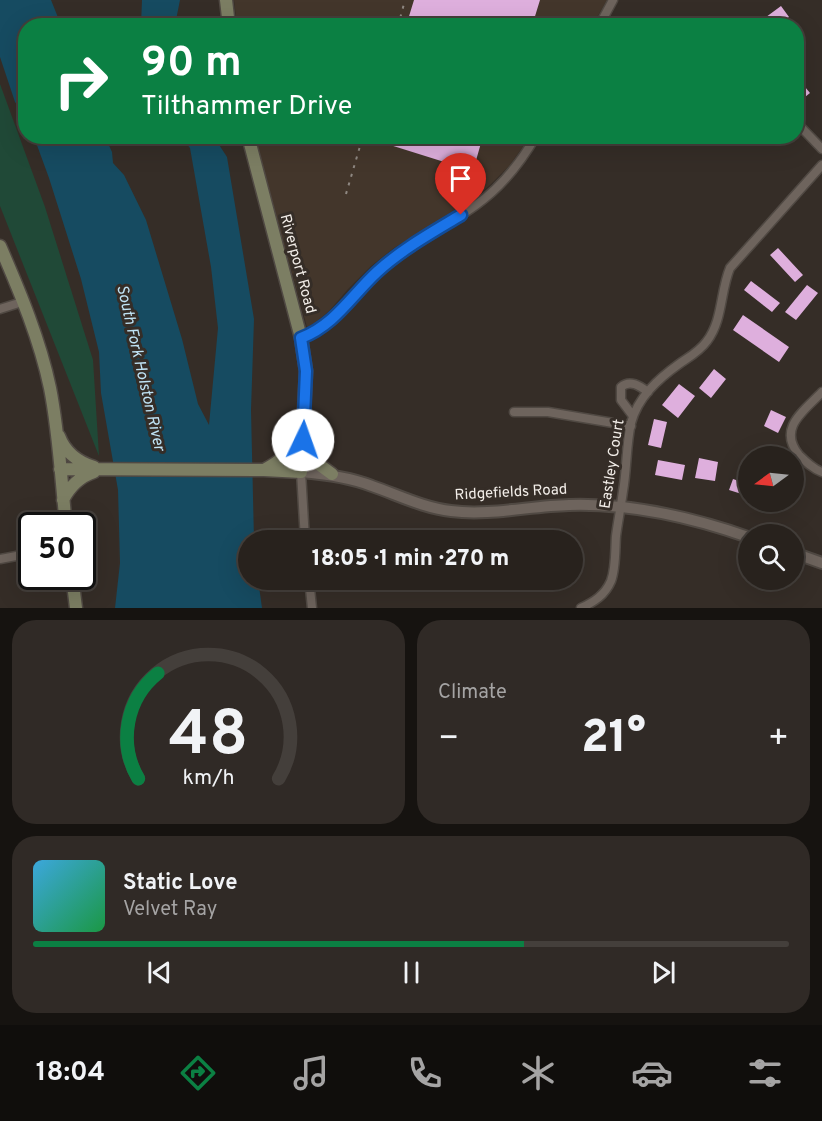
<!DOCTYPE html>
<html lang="en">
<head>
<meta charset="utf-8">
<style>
  body { margin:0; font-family:Overpass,sans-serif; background:#302a26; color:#f1f3f6; height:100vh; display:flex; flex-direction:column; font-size:22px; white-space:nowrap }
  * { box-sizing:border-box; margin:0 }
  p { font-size:20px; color:#a5a4a4 }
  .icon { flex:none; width:33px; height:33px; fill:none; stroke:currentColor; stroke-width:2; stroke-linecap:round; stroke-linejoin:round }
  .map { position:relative; height:608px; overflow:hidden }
  .drawer { display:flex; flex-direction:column; gap:12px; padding:12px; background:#161310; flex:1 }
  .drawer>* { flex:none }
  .top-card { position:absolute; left:18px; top:18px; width:786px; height:126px; border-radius:24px; box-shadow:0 6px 24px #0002,0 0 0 2px #443f3b; background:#0b8043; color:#fff; overflow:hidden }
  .needle { width:39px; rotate:255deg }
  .controls { position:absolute; left:738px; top:446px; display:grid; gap:12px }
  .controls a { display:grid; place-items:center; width:66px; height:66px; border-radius:50%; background:#28221d; box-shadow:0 6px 24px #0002,0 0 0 2px #443f3b; font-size:30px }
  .speed { position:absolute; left:18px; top:512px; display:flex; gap:12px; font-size:30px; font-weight:700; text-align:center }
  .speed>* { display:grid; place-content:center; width:78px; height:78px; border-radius:50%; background:#28221d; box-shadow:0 6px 24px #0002,0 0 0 2px #443f3b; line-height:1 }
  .speed .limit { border:3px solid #111; border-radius:9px; background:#fff; color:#111 }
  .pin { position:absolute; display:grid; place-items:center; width:51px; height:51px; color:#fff; margin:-62px -26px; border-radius:50% 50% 50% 0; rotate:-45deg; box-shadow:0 0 6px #0007 }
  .pin .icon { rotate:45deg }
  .me { position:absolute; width:66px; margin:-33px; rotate:3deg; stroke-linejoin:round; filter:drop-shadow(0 0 4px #0008) }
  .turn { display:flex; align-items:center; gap:21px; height:126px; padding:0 24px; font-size:27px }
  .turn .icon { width:78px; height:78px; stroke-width:2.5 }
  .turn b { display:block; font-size:42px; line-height:51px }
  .big { font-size:45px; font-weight:800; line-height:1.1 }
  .drawer .widget { flex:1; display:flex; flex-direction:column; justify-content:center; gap:9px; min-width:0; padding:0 21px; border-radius:24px; background:#302a26 }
  .drawer .dial { align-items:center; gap:0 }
  .dial svg { height:156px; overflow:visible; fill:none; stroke:#443f3b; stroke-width:7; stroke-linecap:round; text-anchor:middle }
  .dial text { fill:#f1f3f6; stroke:none }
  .song { display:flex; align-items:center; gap:18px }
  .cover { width:72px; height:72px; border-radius:9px; background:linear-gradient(135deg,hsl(200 70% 55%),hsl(140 70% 35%)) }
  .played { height:6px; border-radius:3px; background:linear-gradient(90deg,#0b8043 65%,#443f3b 65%) }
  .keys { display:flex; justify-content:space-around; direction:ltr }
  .heat { display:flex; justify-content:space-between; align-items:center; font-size:33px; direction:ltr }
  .drawer .tiles { flex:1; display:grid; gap:12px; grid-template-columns:1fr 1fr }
  .widget:last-child { grid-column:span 2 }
  .trip { position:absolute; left:238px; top:530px; width:345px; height:60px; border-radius:30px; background:#28221d; box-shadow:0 6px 24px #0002,0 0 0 2px #443f3b; font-weight:800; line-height:60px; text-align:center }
  .tab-bar { display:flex; height:96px; justify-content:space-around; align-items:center; background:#100e0c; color:#a5a4a4 }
  .tab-bar .icon { width:42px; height:42px }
  .tab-bar .selected { color:#0b8043 }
  .tab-bar b { font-size:27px; color:#f1f3f6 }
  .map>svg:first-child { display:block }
  .built { fill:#43362b }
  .green { fill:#204937 }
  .water { fill:#164b61 }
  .building { fill:#deafdd }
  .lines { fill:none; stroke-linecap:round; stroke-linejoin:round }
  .minor-casing { stroke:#504943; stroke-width:11 }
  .tertiary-casing { stroke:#504943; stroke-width:14 }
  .secondary-casing { stroke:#504943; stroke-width:15 }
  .minor { stroke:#6e645d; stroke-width:8 }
  .tertiary { stroke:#6e645d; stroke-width:10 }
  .secondary { stroke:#7c7e63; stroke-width:12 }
  .rail { stroke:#8f8882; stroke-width:2; stroke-dasharray:3 6; stroke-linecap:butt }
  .route-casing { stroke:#114b97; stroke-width:15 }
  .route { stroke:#1a73e8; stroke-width:10 }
  .labels { text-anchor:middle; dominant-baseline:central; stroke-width:6; stroke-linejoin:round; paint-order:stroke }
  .street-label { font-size:15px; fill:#f2ede8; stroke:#352d27 }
  .water-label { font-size:16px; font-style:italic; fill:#bfe3f5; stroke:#352d27 }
</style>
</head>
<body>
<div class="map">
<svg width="822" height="608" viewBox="0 0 822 608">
  <rect width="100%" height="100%" fill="#352d27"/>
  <!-- built -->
  <path class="built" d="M234 0H607L592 26 237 25Z
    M256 137H530L509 166 490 185 469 203 394 248 371 266 348 289 329 311 315 323 307 327 263 167Z"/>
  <!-- green -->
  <path class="green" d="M0 84 45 207 93 360 99 456 0 206Z"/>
  <!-- water -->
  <path class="water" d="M0 0H51L61 25 26 26 25 115 15 102 0 57Z
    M142 0H180L175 25H141Z
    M34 137H105L112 152 113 163 124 175 146 220 182 339 198 404 209 425 218 328 211 267 190 148 181 137H214L227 157 254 319 251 410 254 540H249V579H258L262 608H115L120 563 118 490 101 393 99 352 81 279 49 178Z"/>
  <!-- building -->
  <path class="building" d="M414 0H540L532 26H406Z
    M781 6 789 17 778 26H754Z
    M796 76 810 93 800 101 796 98Z
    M372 136H483L473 171 371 139Z
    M778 248 803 275 795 282 770 255Z
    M751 281 780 303 772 312 744 290Z
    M807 285 818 293 796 320 785 312Z
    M743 315 789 347 779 362 733 330Z
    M714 369 726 379 711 398 699 388Z
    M679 384 695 396 678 418 662 405Z
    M771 410 786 417 778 433 764 426Z
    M654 419 667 422 661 448 648 445Z
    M699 458 718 462 715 481 695 478Z
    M658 460 685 465 682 480 655 475Z
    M733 479 748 484V496L729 490Z"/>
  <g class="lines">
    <!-- minor casing -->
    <g class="minor-casing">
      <path id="minor" d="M599 26 613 0
        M796 38 798 36
        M796 122 822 149
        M0 309 22 302
        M301 338C341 323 362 283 394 257 420 238 450 224 476 205 500 188 521 162 536 136
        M822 392C804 411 777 428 799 455 806 462 813 469 822 472
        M514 412H548L631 426
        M633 416 621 400V387C630 379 640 386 648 392
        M301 472 305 540
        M0 559 32 553
        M309 579 312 608
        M581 608C594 602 605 595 611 581 616 568 615 550 616 536 618 521 621 506 623 491 627 469 626 445 631 423 638 397 658 379 679 364 689 357 699 352 707 341 723 320 720 292 730 268L822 165"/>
    </g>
    <!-- tertiary casing -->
    <g class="tertiary-casing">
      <path id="tertiary" d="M301 472C326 474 349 477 372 486 398 495 424 508 451 511 489 516 530 506 569 505 631 503 691 517 748 537
        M794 553 822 563"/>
    </g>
    <!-- secondary casing -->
    <g class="secondary-casing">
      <path id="secondary" d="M226 0 229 26
        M0 246C20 292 40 340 50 388 59 433 61 480 66 525
        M59 436C65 452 78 462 94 467
        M305 440 313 460 332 474
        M60 469 264 470 301 472 306 371 301 338 248 136
        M264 470C281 461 293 451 300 433
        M63 500C70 486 79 477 94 472
        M72 576 76 608"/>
    </g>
    <!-- minor -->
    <use href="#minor" class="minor"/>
    <!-- tertiary -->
    <use href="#tertiary" class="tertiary"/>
    <!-- secondary -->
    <use href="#secondary" class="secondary"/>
    <!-- rail -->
    <path class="rail" d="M398 26 405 0
      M346 194 363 136"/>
  </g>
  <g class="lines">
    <!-- route casing -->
    <g class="route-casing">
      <path id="route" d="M303 440 306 371 301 338C335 325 352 295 377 272 402 249 433 232 461 215"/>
    </g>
    <!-- route -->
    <use href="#route" class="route"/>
  </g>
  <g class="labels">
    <!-- street labels -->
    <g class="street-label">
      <text transform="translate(297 264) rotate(75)">Riverport Road</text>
      <text transform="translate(613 464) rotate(-81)">Eastley Court</text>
      <text transform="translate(511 493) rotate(-3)">Ridgefields Road</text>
    </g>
    <!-- water labels -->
    <g class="water-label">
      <text transform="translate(140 368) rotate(77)">South Fork Holston River</text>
    </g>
  </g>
</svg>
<div class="controls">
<a><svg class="needle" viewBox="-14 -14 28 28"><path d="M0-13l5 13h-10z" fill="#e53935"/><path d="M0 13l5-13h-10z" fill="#a5a4a4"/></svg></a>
<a><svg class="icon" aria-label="search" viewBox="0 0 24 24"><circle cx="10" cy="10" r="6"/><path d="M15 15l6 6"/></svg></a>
</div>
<div class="speed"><div class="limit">50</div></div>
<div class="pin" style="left:461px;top:215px;background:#d93025"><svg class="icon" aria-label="arrive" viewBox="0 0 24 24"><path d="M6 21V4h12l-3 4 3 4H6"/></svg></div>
<svg class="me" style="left:303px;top:440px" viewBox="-20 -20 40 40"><circle r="19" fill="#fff"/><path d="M0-13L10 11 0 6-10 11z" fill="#1a73e8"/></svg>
<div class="trip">18:05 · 1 min · 270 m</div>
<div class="top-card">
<div class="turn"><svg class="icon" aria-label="right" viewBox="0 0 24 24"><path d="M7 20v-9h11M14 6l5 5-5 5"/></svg><div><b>90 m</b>Tilthammer Drive</div></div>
</div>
</div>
<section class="drawer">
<div class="tiles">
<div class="widget dial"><svg viewBox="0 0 100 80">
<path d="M14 69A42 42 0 1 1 86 69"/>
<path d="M14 69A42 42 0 0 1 24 15" stroke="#0b8043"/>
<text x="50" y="56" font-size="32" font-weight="700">48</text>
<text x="50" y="72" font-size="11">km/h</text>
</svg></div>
<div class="widget"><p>Climate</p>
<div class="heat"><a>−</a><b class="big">21°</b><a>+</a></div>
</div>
<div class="widget">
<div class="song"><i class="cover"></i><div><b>Static Love</b><p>Velvet Ray</p></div></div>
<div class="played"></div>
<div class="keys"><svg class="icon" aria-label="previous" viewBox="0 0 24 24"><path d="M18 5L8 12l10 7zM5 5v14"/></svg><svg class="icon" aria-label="pause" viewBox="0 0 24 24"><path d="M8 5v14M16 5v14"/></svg><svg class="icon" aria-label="next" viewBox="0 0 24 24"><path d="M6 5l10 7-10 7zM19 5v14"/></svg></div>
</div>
</div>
</section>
<nav class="tab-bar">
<b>18:04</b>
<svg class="icon selected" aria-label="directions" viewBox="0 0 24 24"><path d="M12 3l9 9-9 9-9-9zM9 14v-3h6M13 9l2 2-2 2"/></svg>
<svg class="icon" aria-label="music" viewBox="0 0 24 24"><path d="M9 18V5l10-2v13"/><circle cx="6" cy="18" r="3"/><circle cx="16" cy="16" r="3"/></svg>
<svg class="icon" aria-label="phone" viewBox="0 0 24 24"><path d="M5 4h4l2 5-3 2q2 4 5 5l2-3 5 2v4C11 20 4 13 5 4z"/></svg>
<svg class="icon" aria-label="climate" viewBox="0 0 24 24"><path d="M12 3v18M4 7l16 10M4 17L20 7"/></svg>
<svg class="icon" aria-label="car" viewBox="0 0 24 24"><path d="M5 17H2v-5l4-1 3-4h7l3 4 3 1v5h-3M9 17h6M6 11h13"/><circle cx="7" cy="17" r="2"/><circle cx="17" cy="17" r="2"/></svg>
<svg class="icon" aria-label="filters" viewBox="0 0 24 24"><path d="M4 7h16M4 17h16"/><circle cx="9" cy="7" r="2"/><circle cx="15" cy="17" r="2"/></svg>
</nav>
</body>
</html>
